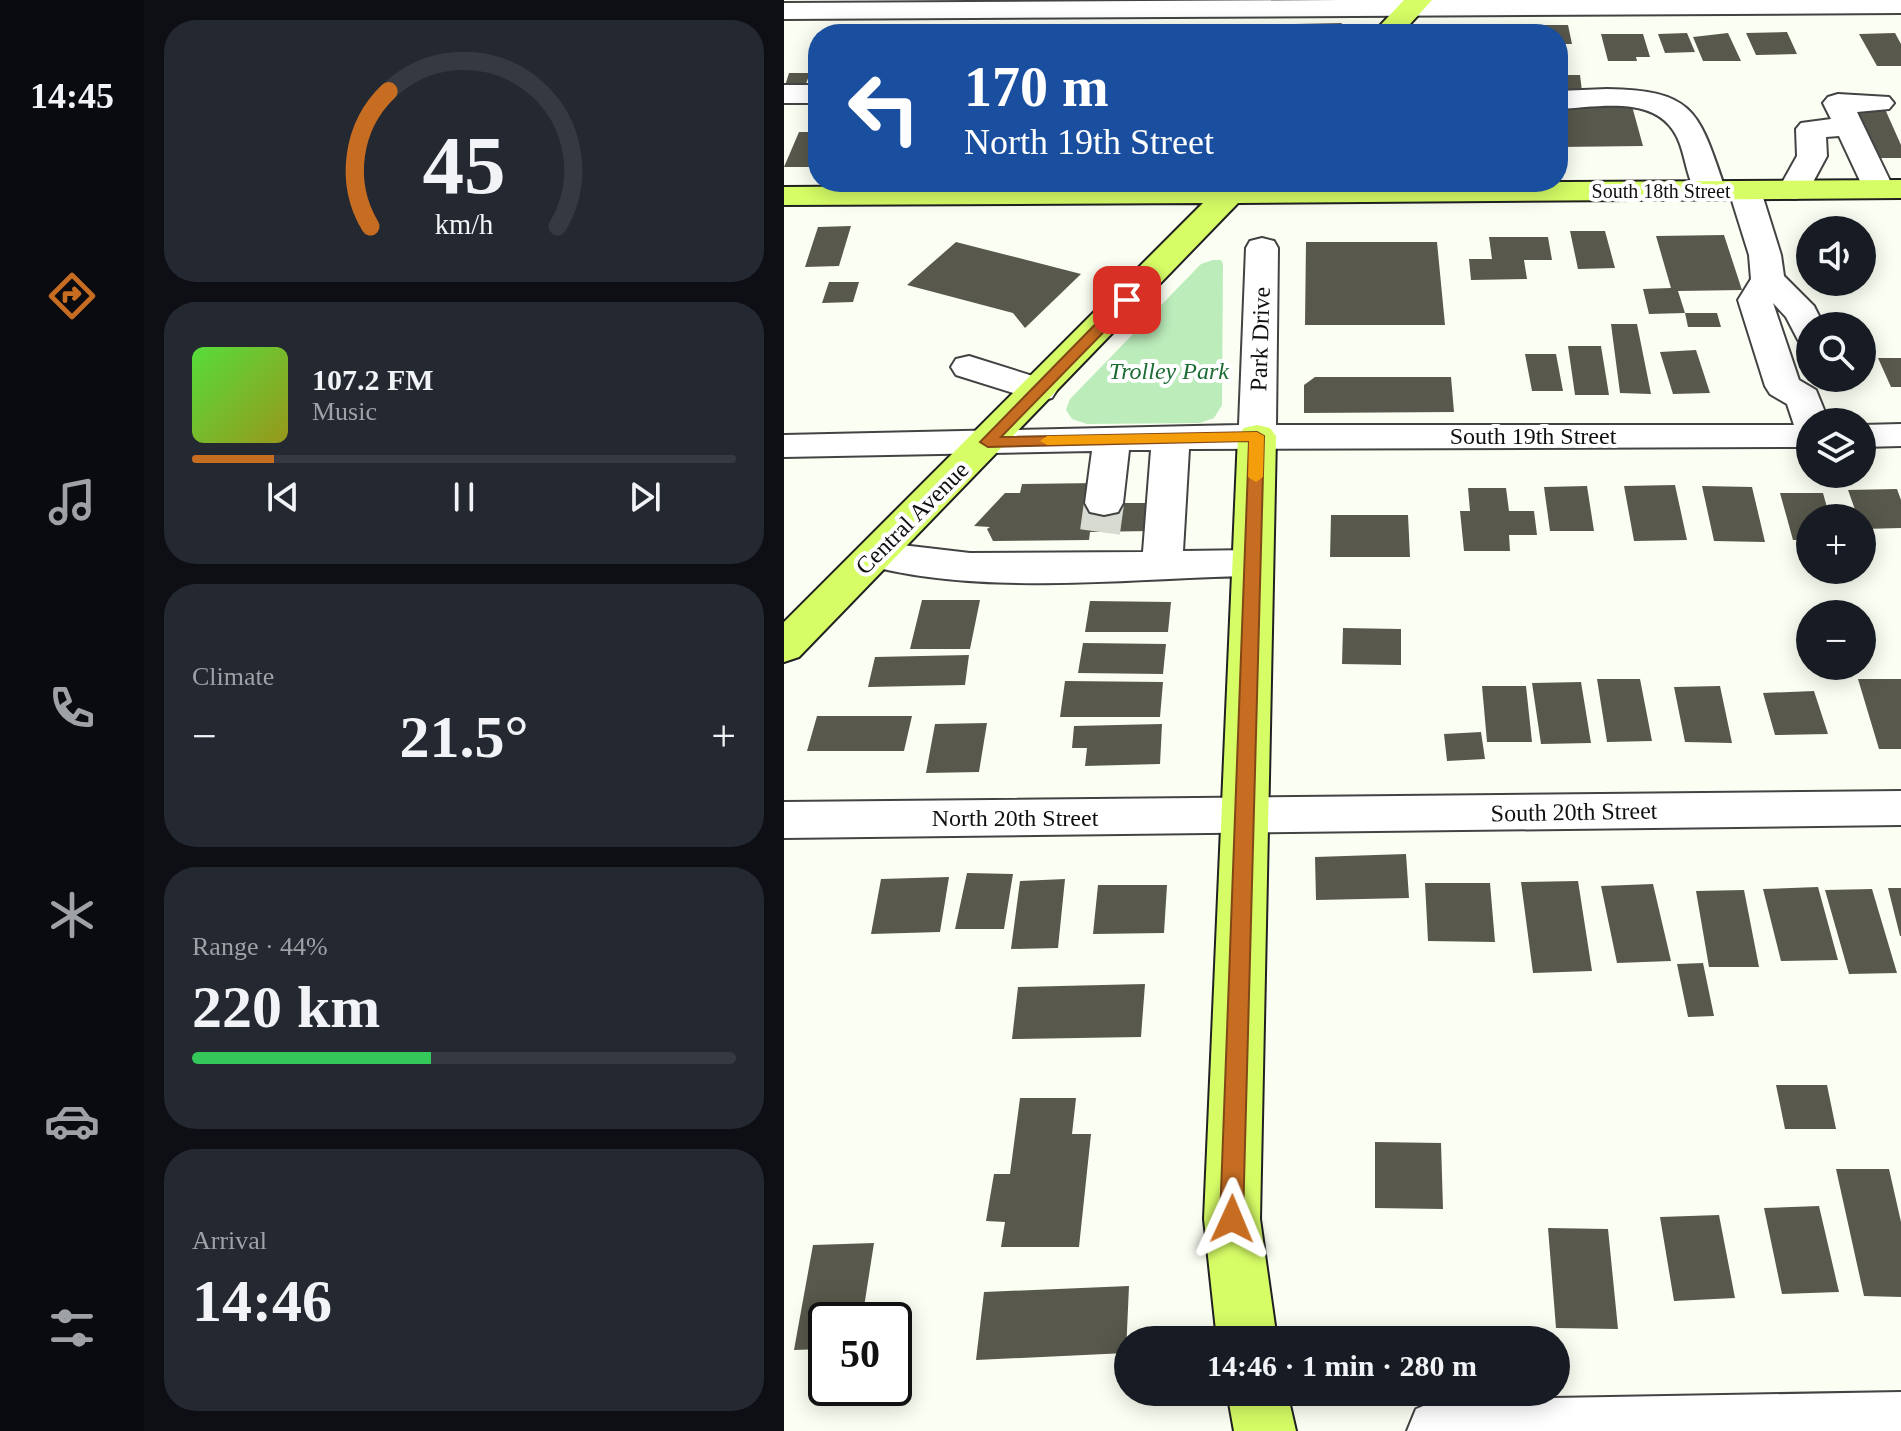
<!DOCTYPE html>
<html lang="en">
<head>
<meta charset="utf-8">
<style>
  body { margin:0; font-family:Georgia,serif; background:#242831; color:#f1f3f6; height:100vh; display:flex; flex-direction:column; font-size:30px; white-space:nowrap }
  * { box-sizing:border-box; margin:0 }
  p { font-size:26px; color:#9ea1a6 }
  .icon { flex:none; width:44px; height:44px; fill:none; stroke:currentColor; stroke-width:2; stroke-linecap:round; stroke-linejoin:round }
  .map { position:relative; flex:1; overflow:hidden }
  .side { display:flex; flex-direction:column; gap:20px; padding:20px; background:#0d0f14; width:640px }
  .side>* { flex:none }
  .guide { position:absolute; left:24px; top:24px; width:760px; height:168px; border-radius:32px; box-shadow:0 4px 20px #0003; background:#1a4fa0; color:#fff; overflow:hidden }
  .tools { position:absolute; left:1012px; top:216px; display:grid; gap:16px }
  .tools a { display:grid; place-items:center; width:80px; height:80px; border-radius:50%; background:#171b24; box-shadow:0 4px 20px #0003; font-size:40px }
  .speed { position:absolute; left:24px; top:1302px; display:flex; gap:16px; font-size:40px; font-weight:700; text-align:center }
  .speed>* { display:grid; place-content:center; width:104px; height:104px; border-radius:50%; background:#171b24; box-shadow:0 4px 20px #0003; line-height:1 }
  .speed .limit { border:4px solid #111; border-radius:12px; background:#fff; color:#111 }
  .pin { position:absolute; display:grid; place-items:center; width:68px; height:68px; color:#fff; margin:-34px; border-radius:16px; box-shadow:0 4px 12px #0006 }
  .me { position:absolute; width:88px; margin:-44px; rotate:1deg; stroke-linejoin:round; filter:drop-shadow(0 0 6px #0008) }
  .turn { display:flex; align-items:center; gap:28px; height:168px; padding:0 24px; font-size:36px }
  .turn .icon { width:104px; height:104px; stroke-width:2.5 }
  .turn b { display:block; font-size:56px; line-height:68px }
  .big { font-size:60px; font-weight:600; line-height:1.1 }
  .side .tile { flex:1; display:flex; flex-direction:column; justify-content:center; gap:12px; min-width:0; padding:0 28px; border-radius:32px; background:#242831 }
  .side .dial { align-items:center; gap:0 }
  .dial svg { height:208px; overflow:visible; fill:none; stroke:#363941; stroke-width:7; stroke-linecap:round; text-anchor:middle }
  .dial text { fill:#f1f3f6; stroke:none }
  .song { display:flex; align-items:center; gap:24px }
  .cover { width:96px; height:96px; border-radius:12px; background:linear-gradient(135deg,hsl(110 70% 55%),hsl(60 70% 35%)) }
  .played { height:8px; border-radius:4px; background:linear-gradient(90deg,#c76d22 15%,#363941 15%) }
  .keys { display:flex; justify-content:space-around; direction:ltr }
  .heat { display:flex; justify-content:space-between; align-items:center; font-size:44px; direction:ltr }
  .charge { height:12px; border-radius:6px; background:linear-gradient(90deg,#34c759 44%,#363941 0) }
  .trip { position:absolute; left:330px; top:1326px; width:456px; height:80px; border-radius:40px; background:#171b24; box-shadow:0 4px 20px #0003; font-weight:600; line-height:80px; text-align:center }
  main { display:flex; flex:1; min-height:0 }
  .menu { display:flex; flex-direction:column; width:144px; justify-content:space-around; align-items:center; background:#090b0e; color:#9ea1a6 }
  .menu .icon { width:56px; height:56px }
  .menu .active { color:#c76d22 }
  .menu b { font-size:36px; color:#f1f3f6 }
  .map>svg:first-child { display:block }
  .green { fill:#bbecba }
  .building { fill:#59584c }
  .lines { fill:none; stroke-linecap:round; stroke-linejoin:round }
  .minor-tunnel { stroke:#d8dbd1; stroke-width:40; stroke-dasharray:40 20; stroke-linecap:butt }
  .minor-casing { stroke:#434343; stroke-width:4 }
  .major-casing { stroke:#212121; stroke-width:4 }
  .minor { fill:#fff; fill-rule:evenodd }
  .major { fill:#d6fd66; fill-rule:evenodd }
  .route { fill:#c76d22; stroke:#814716; stroke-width:2 }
  .slow { fill:#f59e0b }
  .labels { text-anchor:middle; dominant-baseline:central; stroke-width:8; stroke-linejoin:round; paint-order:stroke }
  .far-street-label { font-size:20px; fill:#101010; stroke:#fff }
  .street-label { font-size:24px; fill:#101010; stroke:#fff }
  .park-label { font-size:24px; font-style:italic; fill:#1d6c34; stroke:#fff }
</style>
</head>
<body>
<main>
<nav class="menu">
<b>14:45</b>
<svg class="icon active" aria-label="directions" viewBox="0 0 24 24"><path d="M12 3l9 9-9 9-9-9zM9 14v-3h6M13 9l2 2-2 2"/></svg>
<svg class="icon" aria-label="music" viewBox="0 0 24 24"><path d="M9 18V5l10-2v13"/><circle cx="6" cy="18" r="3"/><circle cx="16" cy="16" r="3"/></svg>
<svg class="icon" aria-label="phone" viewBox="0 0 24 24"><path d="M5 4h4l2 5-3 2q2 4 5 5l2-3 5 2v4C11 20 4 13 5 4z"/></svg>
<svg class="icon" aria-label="climate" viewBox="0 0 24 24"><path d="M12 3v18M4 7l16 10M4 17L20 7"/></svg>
<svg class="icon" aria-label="car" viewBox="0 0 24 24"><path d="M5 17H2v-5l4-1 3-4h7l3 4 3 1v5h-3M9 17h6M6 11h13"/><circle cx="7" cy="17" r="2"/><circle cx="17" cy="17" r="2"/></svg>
<svg class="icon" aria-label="filters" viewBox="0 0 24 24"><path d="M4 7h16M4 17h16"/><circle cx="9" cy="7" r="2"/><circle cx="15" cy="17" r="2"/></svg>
</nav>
<section class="side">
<div class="tile dial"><svg viewBox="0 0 100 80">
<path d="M14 69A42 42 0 1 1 86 69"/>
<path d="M14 69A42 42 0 0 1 21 17" stroke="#c76d22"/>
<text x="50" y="56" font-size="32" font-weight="700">45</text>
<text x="50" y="72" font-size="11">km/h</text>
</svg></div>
<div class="tile">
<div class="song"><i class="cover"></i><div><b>107.2 FM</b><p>Music</p></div></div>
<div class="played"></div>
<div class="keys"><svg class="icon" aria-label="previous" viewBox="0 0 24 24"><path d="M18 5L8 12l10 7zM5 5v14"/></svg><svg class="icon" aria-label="pause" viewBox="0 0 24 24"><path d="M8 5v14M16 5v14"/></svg><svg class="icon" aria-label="next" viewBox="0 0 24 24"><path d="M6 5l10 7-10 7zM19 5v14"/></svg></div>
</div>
<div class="tile"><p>Climate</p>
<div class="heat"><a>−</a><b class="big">21.5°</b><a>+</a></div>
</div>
<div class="tile"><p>Range · 44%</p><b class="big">220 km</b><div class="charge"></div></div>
<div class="tile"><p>Arrival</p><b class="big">14:46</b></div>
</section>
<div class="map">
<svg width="1117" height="1431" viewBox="0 0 1117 1431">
  <rect width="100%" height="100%" fill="#fbfff3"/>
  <!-- green -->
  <path class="green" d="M429 260H437L439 264 438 405 430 418 416 423 303 424 288 419 282 410 286 399 417 264Z"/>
  <!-- building -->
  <path class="building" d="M558 23 551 34H467V25Z
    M756 25H784L788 44H774V34H758Z
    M1003 32 1013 54 972 55 962 33Z
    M903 33 911 52 881 53 874 34Z
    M944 33 957 61H919L909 37Z
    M1111 33 1117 44V66H1093L1075 34Z
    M817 34H859L866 57H852L853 61H824Z
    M5 73H26L20 89H0Z
    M774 75H796L798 91H774Z
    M774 106H848L859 146 774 147Z
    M1063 109H1101L1117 145V158H1086Z
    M15 132H34L33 167H0Z
    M67 226 55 266 21 267 34 227Z
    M786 231H821L831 268 794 269Z
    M940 235 958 290 894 291 901 313 865 314 859 289 887 288 872 236Z
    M705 237H764L768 260H740L743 279 687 280 685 259H708Z
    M172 242 297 274 241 328 229 313 123 285Z
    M522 242H653L661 325H521Z
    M1015 256H1026V278H1023Z
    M45 282H75L69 302 38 303Z
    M901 313H933L937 327H904Z
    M827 324H853L867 394 836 393Z
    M784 346H817L825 395H791Z
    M912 350 926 393 889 394 876 352Z
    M741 354H772L779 391H748Z
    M1094 358H1117V387H1107Z
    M531 377H667L670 412 520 413V385Z
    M313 483 311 503H367L365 531 306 532 305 540 209 541 203 529 206 527 190 526 221 493H236L238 484Z
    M891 485 903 540 850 541 840 486Z
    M803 486 810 531H766L760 487Z
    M918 486 968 487 981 542 930 541Z
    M684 488H722L725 511H750L753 535H725L726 551H680L676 511H686Z
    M1113 489 1117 500V528L1078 529V518H1074L1064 490Z
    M996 493H1039L1046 518H1026V540H1009Z
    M547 515H624L626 557H546Z
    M138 600H196L186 649H126Z
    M306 601 387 602 384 632H301Z
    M559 628 617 629V665L558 664Z
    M299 643 382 644 379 674 294 673Z
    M185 655 181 685 84 687 91 657Z
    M813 679H856L868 741 823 742Z
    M1074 679H1117V749H1095Z
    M281 681 379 682 376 717H276Z
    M797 682 807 743 757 744 748 683Z
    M698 686H742L748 742H703Z
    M936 686 948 743 901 742 890 687Z
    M1030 691 1044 734 991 735 979 693Z
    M33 716H128L120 751H23Z
    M203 723 195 772 142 773 151 724Z
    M378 724 376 764 301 766 303 748H288L290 726Z
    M697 732 701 759 663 761 660 734Z
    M622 854 625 898 532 900 531 857Z
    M183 873 229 874 220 929H171Z
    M165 877 156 932 87 934 97 879Z
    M281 879 274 948 227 949 236 881Z
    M794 881 808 971 749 973 737 882Z
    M641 883H706L711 942 644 941Z
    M869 884 887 961 833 963 817 886Z
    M314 885H383L380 933 309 934Z
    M1034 887 1054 960 997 961 979 889Z
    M1104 888H1117V936H1116Z
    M1088 889 1113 973 1065 974 1041 890Z
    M960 890 975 967H925L912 891Z
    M919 963 930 1016 904 1017 893 964Z
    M361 984 357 1037 228 1039 234 987Z
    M992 1085H1043L1052 1129H1001Z
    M236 1098H292L288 1134H307L295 1247H217L221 1222 202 1221 210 1174H226Z
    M591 1142 657 1143 659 1209 591 1208Z
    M1052 1169H1105L1117 1222V1297L1080 1296Z
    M1035 1206 1055 1292 998 1294 980 1208Z
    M935 1215 951 1298 890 1301 876 1217Z
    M764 1228 824 1229 834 1329 772 1328Z
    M90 1243 78 1320H42V1349L10 1350 29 1245Z
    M345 1286 342 1353 192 1360 200 1292Z"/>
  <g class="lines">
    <!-- minor-tunnel -->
    <path class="minor-tunnel" d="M316 532 320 503"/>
    <!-- minor casing -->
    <g class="minor-casing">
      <path id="minor" d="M556 0H1117V13L0 19V3Z
        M0 85H34V103H0Z
        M823 89C913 90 915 114 942 191L937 198 926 200 915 198C904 182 902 161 896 144 878 93 818 107 774 109V91Z
        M1054 94 1105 97 1110 103 1105 109 1073 112 1110 189 1105 196 1094 198 1083 196 1055 136 1042 137 1043 156 1021 197 1010 199 999 197 994 190 1013 156 1012 129 1017 123 1047 119 1039 103 1044 97Z
        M961 182 972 184 977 191 997 255 1000 276 1030 306 1040 326H1026V343L1014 340 1002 317 989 303 1015 380 1032 390 1045 422H1026V447L405 449 399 551 469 550 483 554 489 563 483 572 469 576C343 578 200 597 78 564L72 555 78 546 92 542 186 553 359 552 367 450H345L339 503 334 512 320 515 306 512 301 503 308 451 0 457V435L455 425 462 248 466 241 478 238 490 241 494 248 492 425H1010L1003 404 986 394 981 386 954 300 967 279 965 255 945 191 950 184Z
        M185 356 268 382 273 390 268 398 255 401 172 375 167 367 172 359Z
        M1117 424V446L1078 447V425Z
        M1117 791V825L0 838V802Z
        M1117 1392V1431H623L632 1409 654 1400Z"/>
    </g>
    <!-- major casing -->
    <g class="major-casing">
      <path id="major" d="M620 0H648L617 34H588Z
        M1117 180V198L454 203 15 657 0 662V622L419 203 0 205V187Z
        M473 425 486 428 492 436 476 1219 493 1340H433L420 1219 454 436 460 428Z
        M443 1392H503L512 1431H450Z"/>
    </g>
    <!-- minor -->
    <use href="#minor" class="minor"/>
    <!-- major -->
    <use href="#major" class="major"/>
  </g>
  <!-- route -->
  <path class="route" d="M343 296 350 300 348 303 217 437 473 432 480 436 459 1219 456 1226 448 1229 440 1226 436 1219 465 441 204 447 196 442 338 297Z"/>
  <!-- slow -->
  <path class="slow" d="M473 432 480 436 479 477 472 482 464 477 465 441 263 445 256 441 263 436Z"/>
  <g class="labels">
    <!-- far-street labels -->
    <g class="far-street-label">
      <text x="877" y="191">South 18th Street</text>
    </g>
    <!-- street labels -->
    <g class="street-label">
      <text transform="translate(476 339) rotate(-88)">Park Drive</text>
      <text x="749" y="436">South 19th Street</text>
      <text transform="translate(128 518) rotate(-45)">Central Avenue</text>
      <text transform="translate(790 812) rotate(-1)">South 20th Street</text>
      <text x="231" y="818">North 20th Street</text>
    </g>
    <!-- park labels -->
    <g class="park-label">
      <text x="385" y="371">Trolley Park</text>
    </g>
  </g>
</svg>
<div class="tools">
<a><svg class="icon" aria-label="sound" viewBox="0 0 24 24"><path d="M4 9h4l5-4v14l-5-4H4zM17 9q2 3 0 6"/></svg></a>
<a><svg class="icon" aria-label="search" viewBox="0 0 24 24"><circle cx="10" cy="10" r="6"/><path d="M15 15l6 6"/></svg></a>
<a><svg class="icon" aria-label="layers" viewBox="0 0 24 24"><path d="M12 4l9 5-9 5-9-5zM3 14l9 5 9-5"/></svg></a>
<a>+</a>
<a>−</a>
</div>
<div class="speed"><div class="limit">50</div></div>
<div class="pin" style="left:343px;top:300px;background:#d93025"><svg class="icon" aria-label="arrive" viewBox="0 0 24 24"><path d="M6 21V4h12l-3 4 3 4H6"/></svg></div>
<svg class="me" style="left:448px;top:1219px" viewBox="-20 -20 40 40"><path d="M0-17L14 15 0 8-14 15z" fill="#c76d22" stroke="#fff" stroke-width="4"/></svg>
<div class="trip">14:46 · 1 min · 280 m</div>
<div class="guide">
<div class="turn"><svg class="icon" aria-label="left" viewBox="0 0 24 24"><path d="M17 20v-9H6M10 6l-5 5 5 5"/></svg><div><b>170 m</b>North 19th Street</div></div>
</div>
</div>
</main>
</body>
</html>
